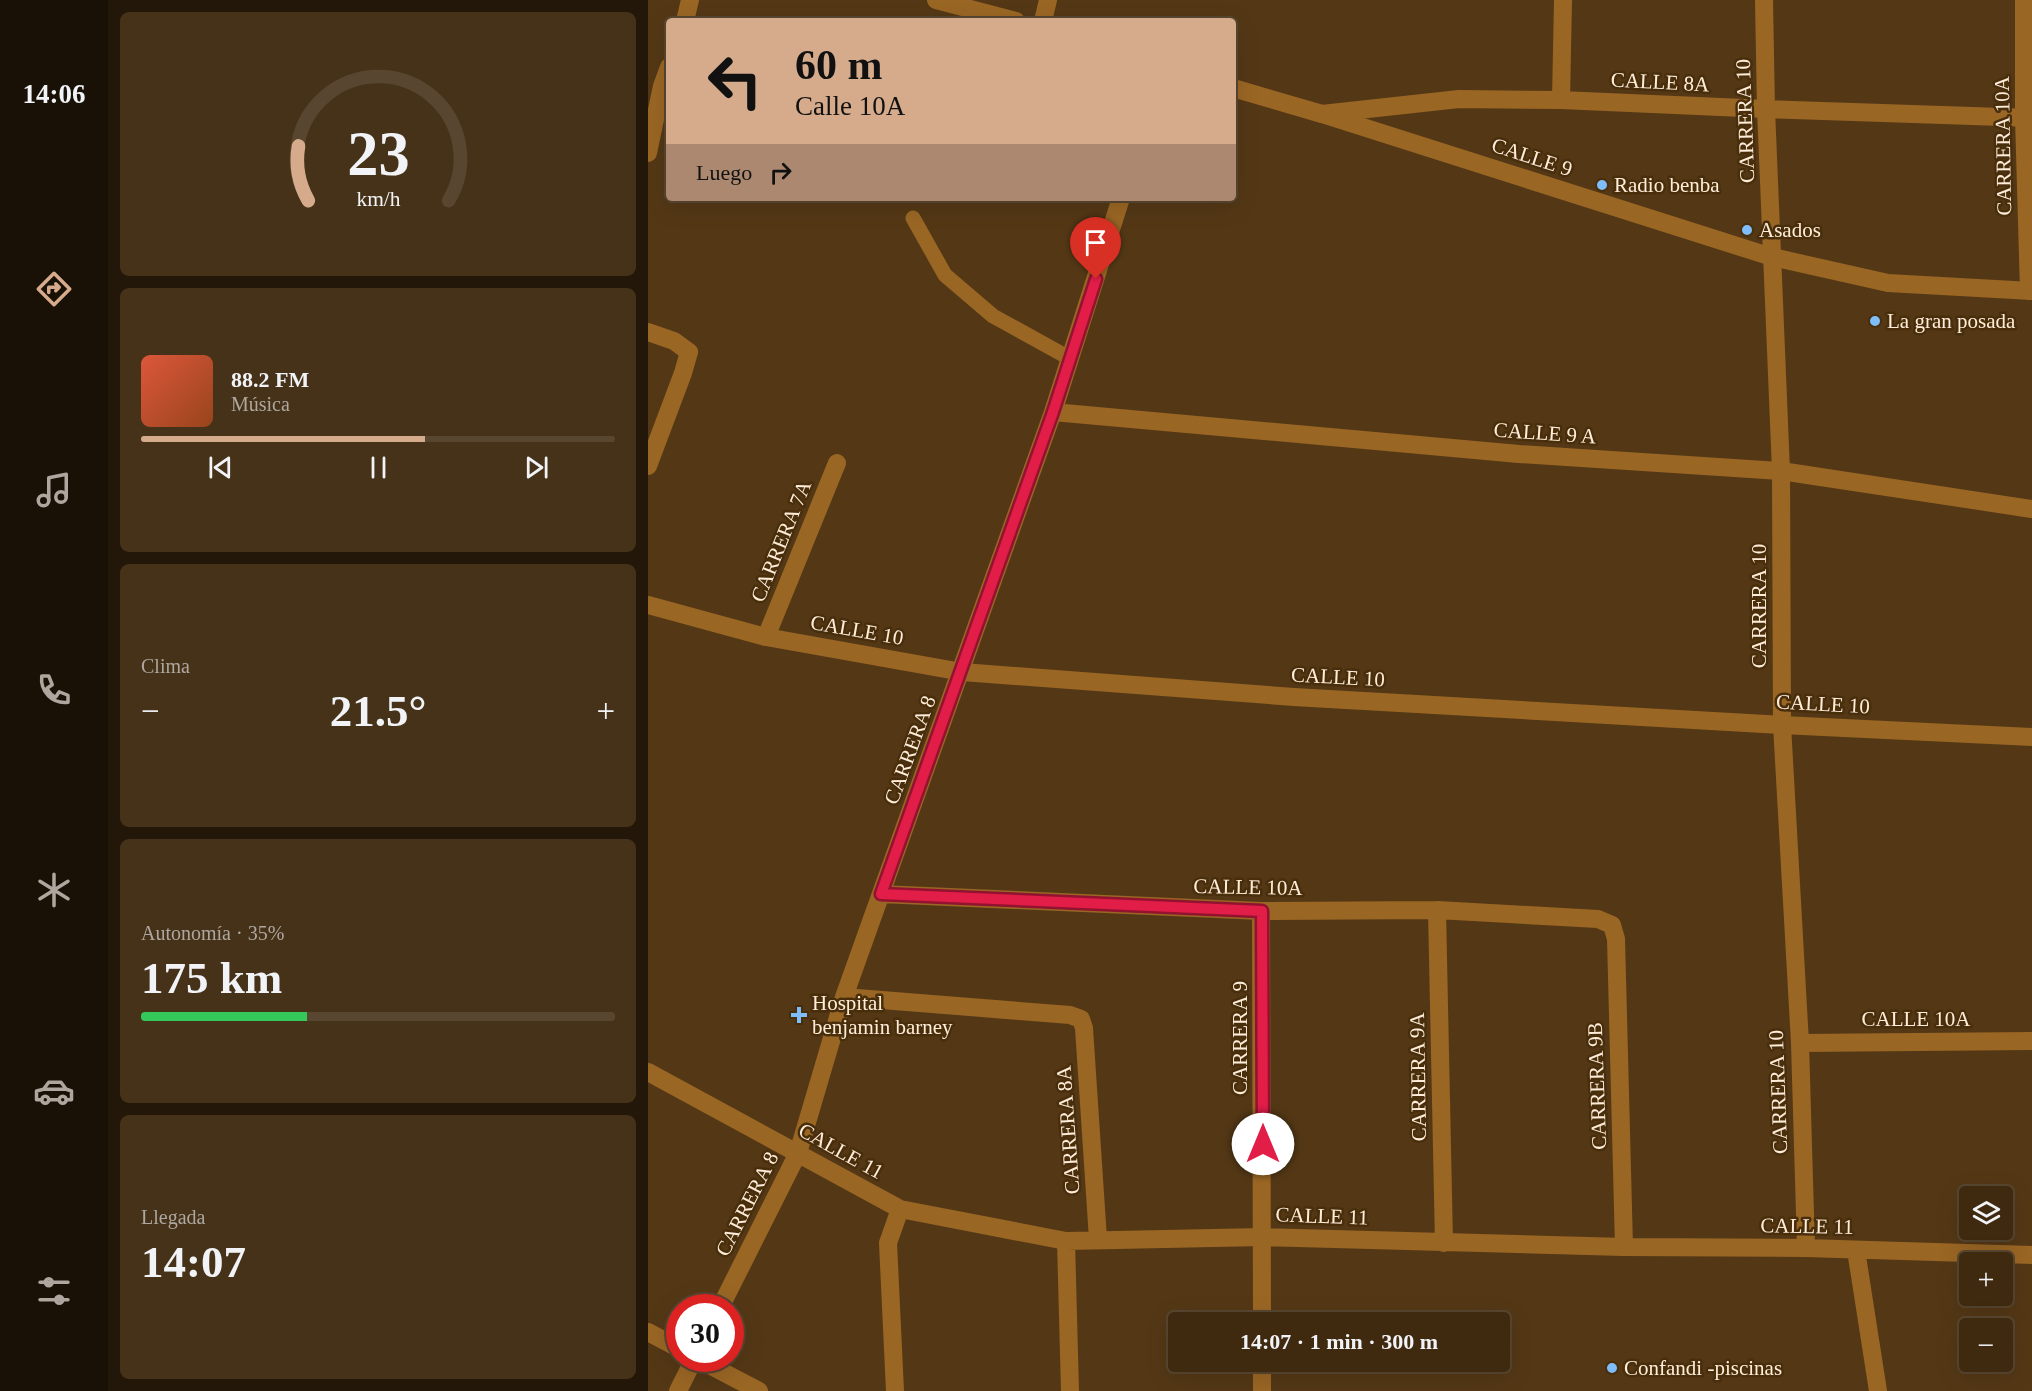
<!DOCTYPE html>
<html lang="es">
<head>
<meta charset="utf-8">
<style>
  body { margin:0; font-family:"Times New Roman",serif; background:#463219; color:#f1f3f6; height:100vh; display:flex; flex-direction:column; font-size:22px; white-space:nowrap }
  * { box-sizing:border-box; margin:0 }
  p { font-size:20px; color:#ada79f }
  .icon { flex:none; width:33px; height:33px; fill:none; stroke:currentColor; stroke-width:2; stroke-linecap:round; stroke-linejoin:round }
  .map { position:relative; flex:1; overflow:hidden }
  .sheet { display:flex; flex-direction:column; gap:12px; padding:12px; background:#231709; width:540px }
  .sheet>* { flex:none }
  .banner { position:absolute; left:18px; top:18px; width:570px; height:183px; border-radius:6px; box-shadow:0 6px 24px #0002,0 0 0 2px #584630; background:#d6ab8b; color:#111; overflow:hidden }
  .controls { position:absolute; left:1311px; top:1186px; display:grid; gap:12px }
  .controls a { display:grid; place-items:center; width:54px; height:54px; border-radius:6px; background:#3f2a10; box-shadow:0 6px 24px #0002,0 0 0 2px #584630; font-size:30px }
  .speed { position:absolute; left:18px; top:1294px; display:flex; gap:12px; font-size:30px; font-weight:700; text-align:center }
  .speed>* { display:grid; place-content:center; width:78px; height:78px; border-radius:50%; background:#3f2a10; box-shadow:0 6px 24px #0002,0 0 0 2px #584630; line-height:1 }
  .speed .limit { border:9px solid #d22; background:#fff; color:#111 }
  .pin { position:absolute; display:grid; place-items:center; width:51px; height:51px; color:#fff; margin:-62px -26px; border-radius:50% 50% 50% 0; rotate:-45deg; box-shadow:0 0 6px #0007 }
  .pin .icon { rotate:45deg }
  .me { position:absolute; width:66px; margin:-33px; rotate:0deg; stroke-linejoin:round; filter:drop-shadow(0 0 4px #0008) }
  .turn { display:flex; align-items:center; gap:21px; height:126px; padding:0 30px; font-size:27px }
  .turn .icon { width:78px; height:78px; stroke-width:2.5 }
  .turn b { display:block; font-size:42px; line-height:51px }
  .then { display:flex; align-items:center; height:57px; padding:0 30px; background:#0003; gap:12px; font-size:22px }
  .big { font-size:45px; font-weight:600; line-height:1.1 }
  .sheet .card { flex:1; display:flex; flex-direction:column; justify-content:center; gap:9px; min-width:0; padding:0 21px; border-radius:9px; background:#463219 }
  .sheet .dial { align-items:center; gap:0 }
  .dial svg { height:156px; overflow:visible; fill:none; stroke:#584630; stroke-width:7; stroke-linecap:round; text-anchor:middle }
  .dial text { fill:#f1f3f6; stroke:none }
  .song { display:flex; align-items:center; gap:18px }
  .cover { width:72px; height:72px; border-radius:9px; background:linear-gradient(135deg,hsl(10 70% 55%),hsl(20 70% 35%)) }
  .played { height:6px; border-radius:3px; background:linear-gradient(90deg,#d6ab8b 60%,#584630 60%) }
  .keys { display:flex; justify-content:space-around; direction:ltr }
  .heat { display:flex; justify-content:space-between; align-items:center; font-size:33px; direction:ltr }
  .charge { height:9px; border-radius:4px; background:linear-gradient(90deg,#34c759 35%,#584630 0) }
  .trip { position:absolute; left:520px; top:1312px; width:342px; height:60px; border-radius:6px; background:#3f2a10; box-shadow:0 6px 24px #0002,0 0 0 2px #584630; font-weight:600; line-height:60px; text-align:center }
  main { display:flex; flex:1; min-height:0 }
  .menu { display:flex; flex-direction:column; width:108px; justify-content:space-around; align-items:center; background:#191106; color:#ada79f }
  .menu .icon { width:42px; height:42px }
  .menu .on { color:#d6ab8b }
  .menu b { font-size:27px; color:#f1f3f6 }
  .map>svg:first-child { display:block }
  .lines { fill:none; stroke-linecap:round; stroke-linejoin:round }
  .lane { stroke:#9a6624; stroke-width:15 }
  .street { stroke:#9a6624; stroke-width:18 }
  .secondary { stroke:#9a6624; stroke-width:18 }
  .route-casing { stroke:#92132f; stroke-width:15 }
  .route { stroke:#e11d48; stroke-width:10 }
  .poi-dot { fill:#7ebdf9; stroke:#492e0b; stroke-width:2 }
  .labels { text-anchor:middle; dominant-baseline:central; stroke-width:5; stroke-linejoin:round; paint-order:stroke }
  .street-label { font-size:21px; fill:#ffedda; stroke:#492e0b }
  .poi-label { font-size:21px; fill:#ffedda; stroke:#492e0b; text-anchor:start }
</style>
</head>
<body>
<main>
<nav class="menu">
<b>14:06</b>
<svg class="icon on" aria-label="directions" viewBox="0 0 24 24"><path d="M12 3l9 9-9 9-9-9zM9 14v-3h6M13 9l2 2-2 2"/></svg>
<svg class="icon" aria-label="music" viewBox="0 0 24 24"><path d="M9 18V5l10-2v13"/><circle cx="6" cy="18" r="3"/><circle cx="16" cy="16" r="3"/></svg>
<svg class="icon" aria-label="phone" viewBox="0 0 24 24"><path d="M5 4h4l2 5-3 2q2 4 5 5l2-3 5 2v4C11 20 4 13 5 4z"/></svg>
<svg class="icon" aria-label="climate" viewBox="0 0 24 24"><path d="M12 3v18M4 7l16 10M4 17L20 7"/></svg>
<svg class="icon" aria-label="car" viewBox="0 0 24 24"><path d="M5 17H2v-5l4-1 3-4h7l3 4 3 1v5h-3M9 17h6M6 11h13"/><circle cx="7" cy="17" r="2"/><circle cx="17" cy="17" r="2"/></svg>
<svg class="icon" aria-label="filters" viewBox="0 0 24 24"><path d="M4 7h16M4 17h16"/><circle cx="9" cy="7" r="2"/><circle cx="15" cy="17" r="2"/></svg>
</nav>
<section class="sheet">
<div class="card dial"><svg viewBox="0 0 100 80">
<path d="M14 69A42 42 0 1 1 86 69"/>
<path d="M14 69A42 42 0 0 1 9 41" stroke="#d6ab8b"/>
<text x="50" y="56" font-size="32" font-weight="700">23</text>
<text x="50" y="72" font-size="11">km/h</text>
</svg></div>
<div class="card">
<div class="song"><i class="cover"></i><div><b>88.2 FM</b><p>Música</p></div></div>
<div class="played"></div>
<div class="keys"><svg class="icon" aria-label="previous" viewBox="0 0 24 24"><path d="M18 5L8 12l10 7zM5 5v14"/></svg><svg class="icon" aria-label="pause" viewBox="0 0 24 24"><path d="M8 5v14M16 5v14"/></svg><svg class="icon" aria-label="next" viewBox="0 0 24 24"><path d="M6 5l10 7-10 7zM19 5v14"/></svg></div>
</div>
<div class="card"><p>Clima</p>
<div class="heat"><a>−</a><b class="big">21.5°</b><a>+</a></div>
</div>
<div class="card"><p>Autonomía · 35%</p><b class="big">175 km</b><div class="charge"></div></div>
<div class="card"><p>Llegada</p><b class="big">14:07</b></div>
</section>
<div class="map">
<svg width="1384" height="1391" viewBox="0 0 1384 1391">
  <rect width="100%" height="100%" fill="#543816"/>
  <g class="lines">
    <!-- lane -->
    <path class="lane" d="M265 218 297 275 345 316 423 359"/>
    <!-- street -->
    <path class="street" d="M1116 0 1118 109 1133 471 1134 725 1152 1043 1158 1248
      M1376 0V117L1381 291
      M37 21 42 0
      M395 21 400 0
      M913 100 915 0
      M674 114 811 99 913 100 1118 109 1384 118
      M0 153 14 86 21 67
      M0 332 26 341 41 352 35 373 0 466
      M405 412 871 454 1133 471 1384 509
      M118 637 189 463
      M233 894 613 911 789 910 950 919 964 925 968 939 976 1247
      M789 910 796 1243
      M613 911 614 1323
      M196 997 422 1015 433 1019 436 1028 450 1239
      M1152 1043 1384 1041
      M0 1072 252 1209 418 1241 615 1237 976 1247 1158 1248 1384 1255
      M418 1241 422 1391
      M1208 1250 1230 1391
      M72 1308 150 1153 196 997 405 412 473 198
      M0 1332 32 1349
      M50 1359 111 1391
      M30 1391 46 1359
      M247 1391 240 1243 252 1209
      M614 1391V1362"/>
    <!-- secondary -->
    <path class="secondary" d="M288 0 368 21
      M585 88 674 114 1124 257 1240 283 1384 291
      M0 605 118 637 314 672 646 697 1134 725 1384 737"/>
  </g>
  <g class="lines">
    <!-- route casing -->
    <g class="route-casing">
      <path id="route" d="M448 279 405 412 233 894 614 911 615 1144"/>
    </g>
    <!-- route -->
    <use href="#route" class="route"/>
  </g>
  <!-- markers -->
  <g class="poi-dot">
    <circle cx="954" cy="185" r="6"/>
    <circle cx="1099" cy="230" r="6"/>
    <circle cx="1227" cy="321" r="6"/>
    <path d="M148 1006h6v6h6v6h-6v6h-6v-6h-6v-6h6z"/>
    <circle cx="964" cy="1368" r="6"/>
  </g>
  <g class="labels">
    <!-- street labels -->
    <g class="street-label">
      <text transform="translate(1012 82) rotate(3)">CALLE 8A</text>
      <text transform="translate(1097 121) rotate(-92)">CARRERA 10</text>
      <text transform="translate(1355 146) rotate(-91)">CARRERA 10A</text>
      <text transform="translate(884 157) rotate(18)">CALLE 9</text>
      <text transform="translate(897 433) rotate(4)">CALLE 9 A</text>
      <text transform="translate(133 541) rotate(-68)">CARRERA 7A</text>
      <text transform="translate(1111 606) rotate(-90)">CARRERA 10</text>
      <text transform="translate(209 630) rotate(10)">CALLE 10</text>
      <text transform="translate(690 677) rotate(3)">CALLE 10</text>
      <text transform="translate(1175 704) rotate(3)">CALLE 10</text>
      <text transform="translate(262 750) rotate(-70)">CARRERA 8</text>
      <text transform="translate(600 887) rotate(1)">CALLE 10A</text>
      <text x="1268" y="1019">CALLE 10A</text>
      <text transform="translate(592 1038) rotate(-90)">CARRERA 9</text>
      <text transform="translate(770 1077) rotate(-91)">CARRERA 9A</text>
      <text transform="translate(949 1086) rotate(-92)">CARRERA 9B</text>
      <text transform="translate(1130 1092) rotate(-92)">CARRERA 10</text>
      <text transform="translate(420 1130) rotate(-94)">CARRERA 8A</text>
      <text transform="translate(193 1151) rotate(29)">CALLE 11</text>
      <text transform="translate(99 1204) rotate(-63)">CARRERA 8</text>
      <text transform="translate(674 1216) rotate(2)">CALLE 11</text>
      <text transform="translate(1159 1226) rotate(1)">CALLE 11</text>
    </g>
    <!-- poi labels -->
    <g class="poi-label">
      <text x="966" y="185">Radio benba</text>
      <text x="1111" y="230">Asados</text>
      <text x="1239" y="321">La gran posada</text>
      <text x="164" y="1003">Hospital<tspan x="164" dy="24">benjamin barney</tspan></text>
      <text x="976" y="1368">Confandi -piscinas</text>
    </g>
  </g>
</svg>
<div class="controls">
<a><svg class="icon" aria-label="layers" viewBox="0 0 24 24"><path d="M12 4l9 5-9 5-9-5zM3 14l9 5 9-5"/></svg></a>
<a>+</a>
<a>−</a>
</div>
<div class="speed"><div class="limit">30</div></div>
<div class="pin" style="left:448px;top:279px;background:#d93025"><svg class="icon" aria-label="arrive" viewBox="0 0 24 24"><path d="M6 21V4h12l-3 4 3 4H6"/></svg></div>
<svg class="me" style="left:615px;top:1144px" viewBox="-20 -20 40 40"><circle r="19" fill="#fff"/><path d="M0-13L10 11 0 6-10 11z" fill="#e11d48"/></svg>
<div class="trip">14:07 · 1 min · 300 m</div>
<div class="banner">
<div class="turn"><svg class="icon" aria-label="left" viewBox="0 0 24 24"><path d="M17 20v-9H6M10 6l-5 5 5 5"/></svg><div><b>60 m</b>Calle 10A</div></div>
<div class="then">Luego<svg class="icon" aria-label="right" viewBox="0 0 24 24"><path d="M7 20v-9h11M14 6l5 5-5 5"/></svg></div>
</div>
</div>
</main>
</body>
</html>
